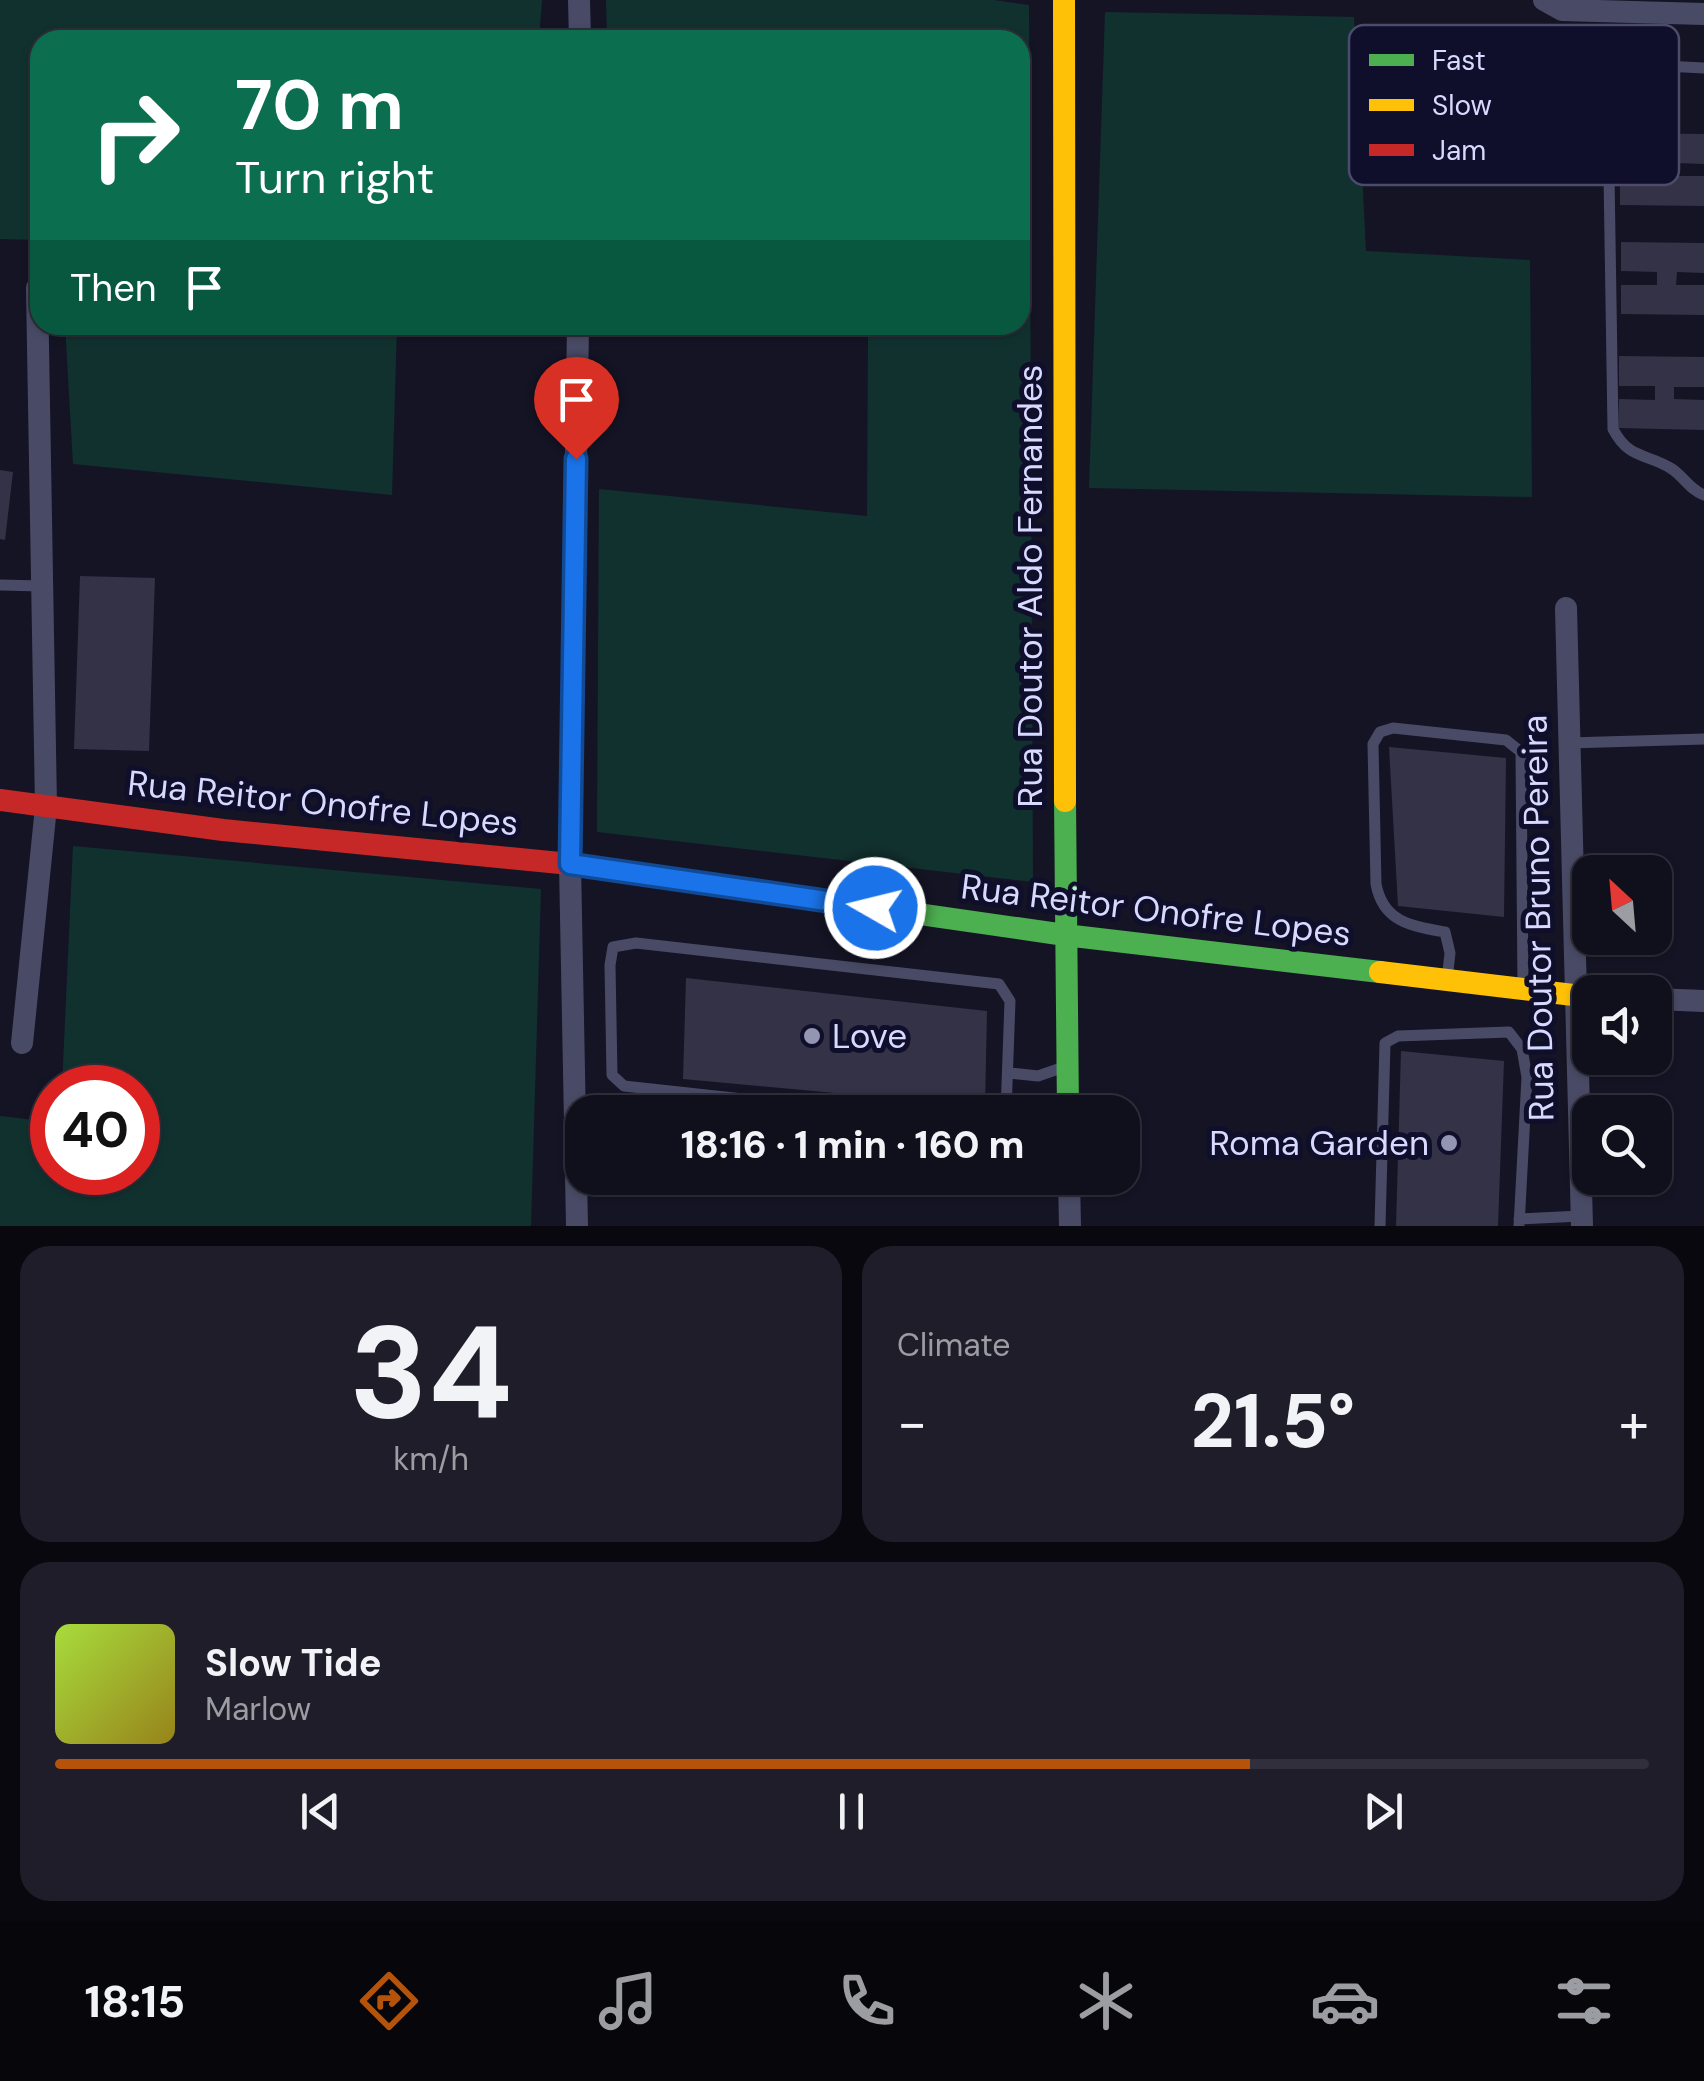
<!DOCTYPE html>
<html lang="en">
<head>
<meta charset="utf-8">
<style>
  body { margin:0; font-family:"DM Sans",sans-serif; background:#1e1d29; color:#f1f3f6; height:100vh; display:flex; flex-direction:column; font-size:38px; white-space:nowrap }
  * { box-sizing:border-box; margin:0 }
  p { font-size:32px; color:#9c9ca3 }
  .icon { flex:none; width:55px; height:55px; fill:none; stroke:currentColor; stroke-width:2; stroke-linecap:round; stroke-linejoin:round }
  .map { position:relative; height:1226px; overflow:hidden }
  .sheet { display:flex; flex-direction:column; gap:20px; padding:20px; background:#09080f; flex:1 }
  .sheet>* { flex:none }
  .hud { position:absolute; left:30px; top:30px; width:1000px; height:305px; border-radius:30px; box-shadow:0 2px 8px #0004,0 0 0 2px #302f3b; background:#0b6e4f; color:#fff; overflow:hidden }
  .needle { width:65px; rotate:334deg }
  .buttons { position:absolute; left:1572px; top:855px; display:grid; gap:20px }
  .buttons a { display:grid; place-items:center; width:100px; height:100px; border-radius:20px; background:#100f1c; box-shadow:0 2px 8px #0004,0 0 0 2px #302f3b; font-size:50px }
  .speed { position:absolute; left:30px; top:1065px; display:flex; gap:20px; font-size:50px; font-weight:700; text-align:center }
  .speed>* { display:grid; place-content:center; width:130px; height:130px; border-radius:50%; background:#100f1c; box-shadow:0 2px 8px #0004,0 0 0 2px #302f3b; line-height:1 }
  .speed .limit { border:15px solid #d22; background:#fff; color:#111 }
  .pin { position:absolute; display:grid; place-items:center; width:85px; height:85px; color:#fff; margin:-102px -42px; border-radius:50% 50% 50% 0; rotate:-45deg; box-shadow:0 0 10px #0007 }
  .pin .icon { rotate:45deg }
  .me { position:absolute; width:110px; margin:-55px; rotate:278deg; stroke-linejoin:round; filter:drop-shadow(0 0 8px #0008) }
  .turn { display:flex; align-items:center; gap:35px; height:210px; padding:0 40px; font-size:45px }
  .turn .icon { width:130px; height:130px; stroke-width:2.5 }
  .turn b { display:block; font-size:70px; line-height:85px }
  .then { display:flex; align-items:center; height:95px; padding:0 40px; background:#0003; gap:20px; font-size:38px }
  .big { font-size:75px; font-weight:800; line-height:1.1 }
  .sheet .card { flex:1; display:flex; flex-direction:column; justify-content:center; gap:15px; min-width:0; padding:0 35px; border-radius:30px; background:#1e1d29 }
  .sheet .dial { align-items:center; gap:0 }
  .dial b { font-size:130px; line-height:1 }
  .song { display:flex; align-items:center; gap:30px }
  .cover { width:120px; height:120px; border-radius:15px; background:linear-gradient(135deg,hsl(80 70% 55%),hsl(50 70% 35%)) }
  .played { height:10px; border-radius:5px; background:linear-gradient(90deg,#b45309 75%,#302f3b 75%) }
  .keys { display:flex; justify-content:space-around; direction:ltr }
  .heat { display:flex; justify-content:space-between; align-items:center; font-size:55px; direction:ltr }
  .sheet .tiles { flex:1; display:grid; gap:20px; grid-template-columns:1fr 1fr }
  .card:last-child { grid-column:span 2 }
  .trip { position:absolute; left:565px; top:1095px; width:575px; height:100px; border-radius:30px; background:#100f1c; box-shadow:0 2px 8px #0004,0 0 0 2px #302f3b; font-weight:800; line-height:100px; text-align:center }
  .tab-bar { display:flex; height:160px; justify-content:space-around; align-items:center; background:#06060b; color:#9c9ca3 }
  .tab-bar .icon { width:70px; height:70px }
  .tab-bar .on { color:#b45309 }
  .tab-bar b { font-size:45px; color:#f1f3f6 }
  .map>svg:first-child { display:block }
  .green { fill:#11312f }
  .building { fill:#333246 }
  .lines { fill:none; stroke-linecap:round; stroke-linejoin:round }
  .lane { stroke:#494b66; stroke-width:11 }
  .street { stroke:#494b66; stroke-width:22 }
  .fast { stroke:#4caf50; stroke-width:22 }
  .slow { stroke:#ffc107; stroke-width:22 }
  .jam { stroke:#c62828; stroke-width:22 }
  .route-casing { stroke:#114b97; stroke-width:25 }
  .route { stroke:#1a73e8; stroke-width:18 }
  .poi-dot { fill:#9494b3; stroke:#0f0e2b; stroke-width:4 }
  .labels { text-anchor:middle; dominant-baseline:central; stroke-width:10; stroke-linejoin:round; paint-order:stroke }
  .street-label { font-size:35px; fill:#d8d9ff; stroke:#0f0e2b }
  .poi-label { font-size:35px; fill:#d8d9ff; stroke:#0f0e2b; text-anchor:start }
  .key { fill:#0f0e2b; stroke:#4b4b6b; stroke-width:2.5 }
  .key-label { font-size:28px; fill:#d8d9ff }
</style>
</head>
<body>
<div class="map">
<svg width="1704" height="1226" viewBox="0 0 1704 1226">
  <rect width="100%" height="100%" fill="#151425"/>
  <!-- green -->
  <path class="green" d="M0 0H542L539 40H40V240L0 239Z
    M606 0H994L1029 5 1033 882 597 832 599 489 867 516 868 336 811 325H1020V40H607Z
    M1105 12 1354 17 1366 251 1530 260 1532 497 1089 488Z
    M65 325H397L392 495 73 464Z
    M73 846 541 889 531 1226H0V1116L52 1122V1172H138V1088L62 1087Z"/>
  <!-- building -->
  <path class="building" d="M1621 133 1704 134V164L1676 163V176H1704V206L1620 205V176H1657V163L1620 162Z
    M1621 242 1704 243V273L1677 272 1676 285H1704V315L1621 314V285H1657V272L1621 271Z
    M1619 356 1704 357V387H1674V399L1704 400V430L1618 428 1619 399 1655 400V386H1619Z
    M0 470 13 472 5 540 0 539Z
    M80 576 155 578 149 751 74 749Z
    M1389 747 1506 758 1504 917 1398 906Z
    M686 978 987 1011 985 1107 683 1079Z
    M1401 1051 1504 1061 1498 1226H1396Z"/>
  <g class="lines">
    <!-- lane -->
    <path class="lane" d="M1704 68 1664 66 1640 71 1619 98 1609 175 1613 429C1629 460 1647 453 1672 469 1684 477 1690 490 1704 495
      M0 585 42 586
      M1569 743 1704 739
      M1447 980 1450 953 1445 932C1411 926 1383 922 1376 884L1373 744 1380 732 1393 728 1506 740 1521 752 1523 986
      M1010 1073 1038 1076 1064 1067
      M863 1112 624 1086 612 1075 610 965 613 947 636 943 999 984 1010 1001 1006 1112
      M1519 1219 1581 1216
      M1380 1226 1385 1043 1398 1036 1509 1032 1522 1049 1527 1077 1519 1226"/>
    <!-- street -->
    <path class="street" d="M579 0 580 40
      M1544 0 1562 10 1704 14
      M1566 608 1582 1226
      M1655 999 1704 1001
      M22 1043 46 807 37 288
      M1069 1178 1070 1226
      M577 1226 570 864 578 325"/>
    <!-- fast -->
    <path class="fast" d="M1065 801 1068 1112
      M668 878 1065 935 1380 972"/>
    <!-- slow -->
    <path class="slow" d="M1064 0 1065 801
      M1380 972 1590 997"/>
    <!-- jam -->
    <path class="jam" d="M0 800 223 830 570 864 668 878"/>
  </g>
  <g class="lines">
    <!-- route casing -->
    <g class="route-casing">
      <path id="route" d="M576 459 570 864 875 908"/>
    </g>
    <!-- route -->
    <use href="#route" class="route"/>
  </g>
  <!-- markers -->
  <g class="poi-dot">
    <circle cx="812" cy="1036" r="10"/>
    <circle cx="1449" cy="1143" r="10"/>
  </g>
  <g class="labels">
    <!-- street labels -->
    <g class="street-label">
      <text transform="translate(1030 586) rotate(-90)">Rua Doutor Aldo Fernandes</text>
      <text transform="translate(323 803) rotate(6)">Rua Reitor Onofre Lopes</text>
      <text transform="translate(1156 910) rotate(7)">Rua Reitor Onofre Lopes</text>
      <text transform="translate(1538 918) rotate(-91)">Rua Doutor Bruno Pereira</text>
    </g>
    <!-- poi labels -->
    <g class="poi-label">
      <text x="832" y="1036">Love</text>
      <text x="1429" y="1143" text-anchor="end">Roma Garden</text>
    </g>
  </g>
  <!-- legend -->
  <rect x="1349" y="25" width="330" height="160" rx="15" class="key"/>
  <rect x="1369" y="54" width="45" height="12" fill="#4caf50"/>
  <rect x="1369" y="99" width="45" height="12" fill="#ffc107"/>
  <rect x="1369" y="144" width="45" height="12" fill="#c62828"/>
  <g class="key-label">
    <text x="1432" y="70">Fast</text>
    <text x="1432" y="115">Slow</text>
    <text x="1432" y="160">Jam</text>
  </g>
</svg>
<div class="buttons">
<a><svg class="needle" viewBox="-14 -14 28 28"><path d="M0-13l5 13h-10z" fill="#e53935"/><path d="M0 13l5-13h-10z" fill="#9c9ca3"/></svg></a>
<a><svg class="icon" aria-label="sound" viewBox="0 0 24 24"><path d="M4 9h4l5-4v14l-5-4H4zM17 9q2 3 0 6"/></svg></a>
<a><svg class="icon" aria-label="search" viewBox="0 0 24 24"><circle cx="10" cy="10" r="6"/><path d="M15 15l6 6"/></svg></a>
</div>
<div class="speed"><div class="limit">40</div></div>
<div class="pin" style="left:576px;top:459px;background:#d93025"><svg class="icon" aria-label="arrive" viewBox="0 0 24 24"><path d="M6 21V4h12l-3 4 3 4H6"/></svg></div>
<svg class="me" style="left:875px;top:908px" viewBox="-20 -20 40 40"><circle r="17" fill="#1a73e8" stroke="#fff" stroke-width="3"/><path d="M0-11L8 9 0 5-8 9z" fill="#fff"/></svg>
<div class="trip">18:16 · 1 min · 160 m</div>
<div class="hud">
<div class="turn"><svg class="icon" aria-label="right" viewBox="0 0 24 24"><path d="M7 20v-9h11M14 6l5 5-5 5"/></svg><div><b>70 m</b>Turn right</div></div>
<div class="then">Then<svg class="icon" aria-label="arrive" viewBox="0 0 24 24"><path d="M6 21V4h12l-3 4 3 4H6"/></svg></div>
</div>
</div>
<section class="sheet">
<div class="tiles">
<div class="card dial"><b>34</b><p>km/h</p></div>
<div class="card"><p>Climate</p>
<div class="heat"><a>−</a><b class="big">21.5°</b><a>+</a></div>
</div>
<div class="card">
<div class="song"><i class="cover"></i><div><b>Slow Tide</b><p>Marlow</p></div></div>
<div class="played"></div>
<div class="keys"><svg class="icon" aria-label="previous" viewBox="0 0 24 24"><path d="M18 5L8 12l10 7zM5 5v14"/></svg><svg class="icon" aria-label="pause" viewBox="0 0 24 24"><path d="M8 5v14M16 5v14"/></svg><svg class="icon" aria-label="next" viewBox="0 0 24 24"><path d="M6 5l10 7-10 7zM19 5v14"/></svg></div>
</div>
</div>
</section>
<nav class="tab-bar">
<b>18:15</b>
<svg class="icon on" aria-label="directions" viewBox="0 0 24 24"><path d="M12 3l9 9-9 9-9-9zM9 14v-3h6M13 9l2 2-2 2"/></svg>
<svg class="icon" aria-label="music" viewBox="0 0 24 24"><path d="M9 18V5l10-2v13"/><circle cx="6" cy="18" r="3"/><circle cx="16" cy="16" r="3"/></svg>
<svg class="icon" aria-label="phone" viewBox="0 0 24 24"><path d="M5 4h4l2 5-3 2q2 4 5 5l2-3 5 2v4C11 20 4 13 5 4z"/></svg>
<svg class="icon" aria-label="climate" viewBox="0 0 24 24"><path d="M12 3v18M4 7l16 10M4 17L20 7"/></svg>
<svg class="icon" aria-label="car" viewBox="0 0 24 24"><path d="M5 17H2v-5l4-1 3-4h7l3 4 3 1v5h-3M9 17h6M6 11h13"/><circle cx="7" cy="17" r="2"/><circle cx="17" cy="17" r="2"/></svg>
<svg class="icon" aria-label="filters" viewBox="0 0 24 24"><path d="M4 7h16M4 17h16"/><circle cx="9" cy="7" r="2"/><circle cx="15" cy="17" r="2"/></svg>
</nav>
</body>
</html>
